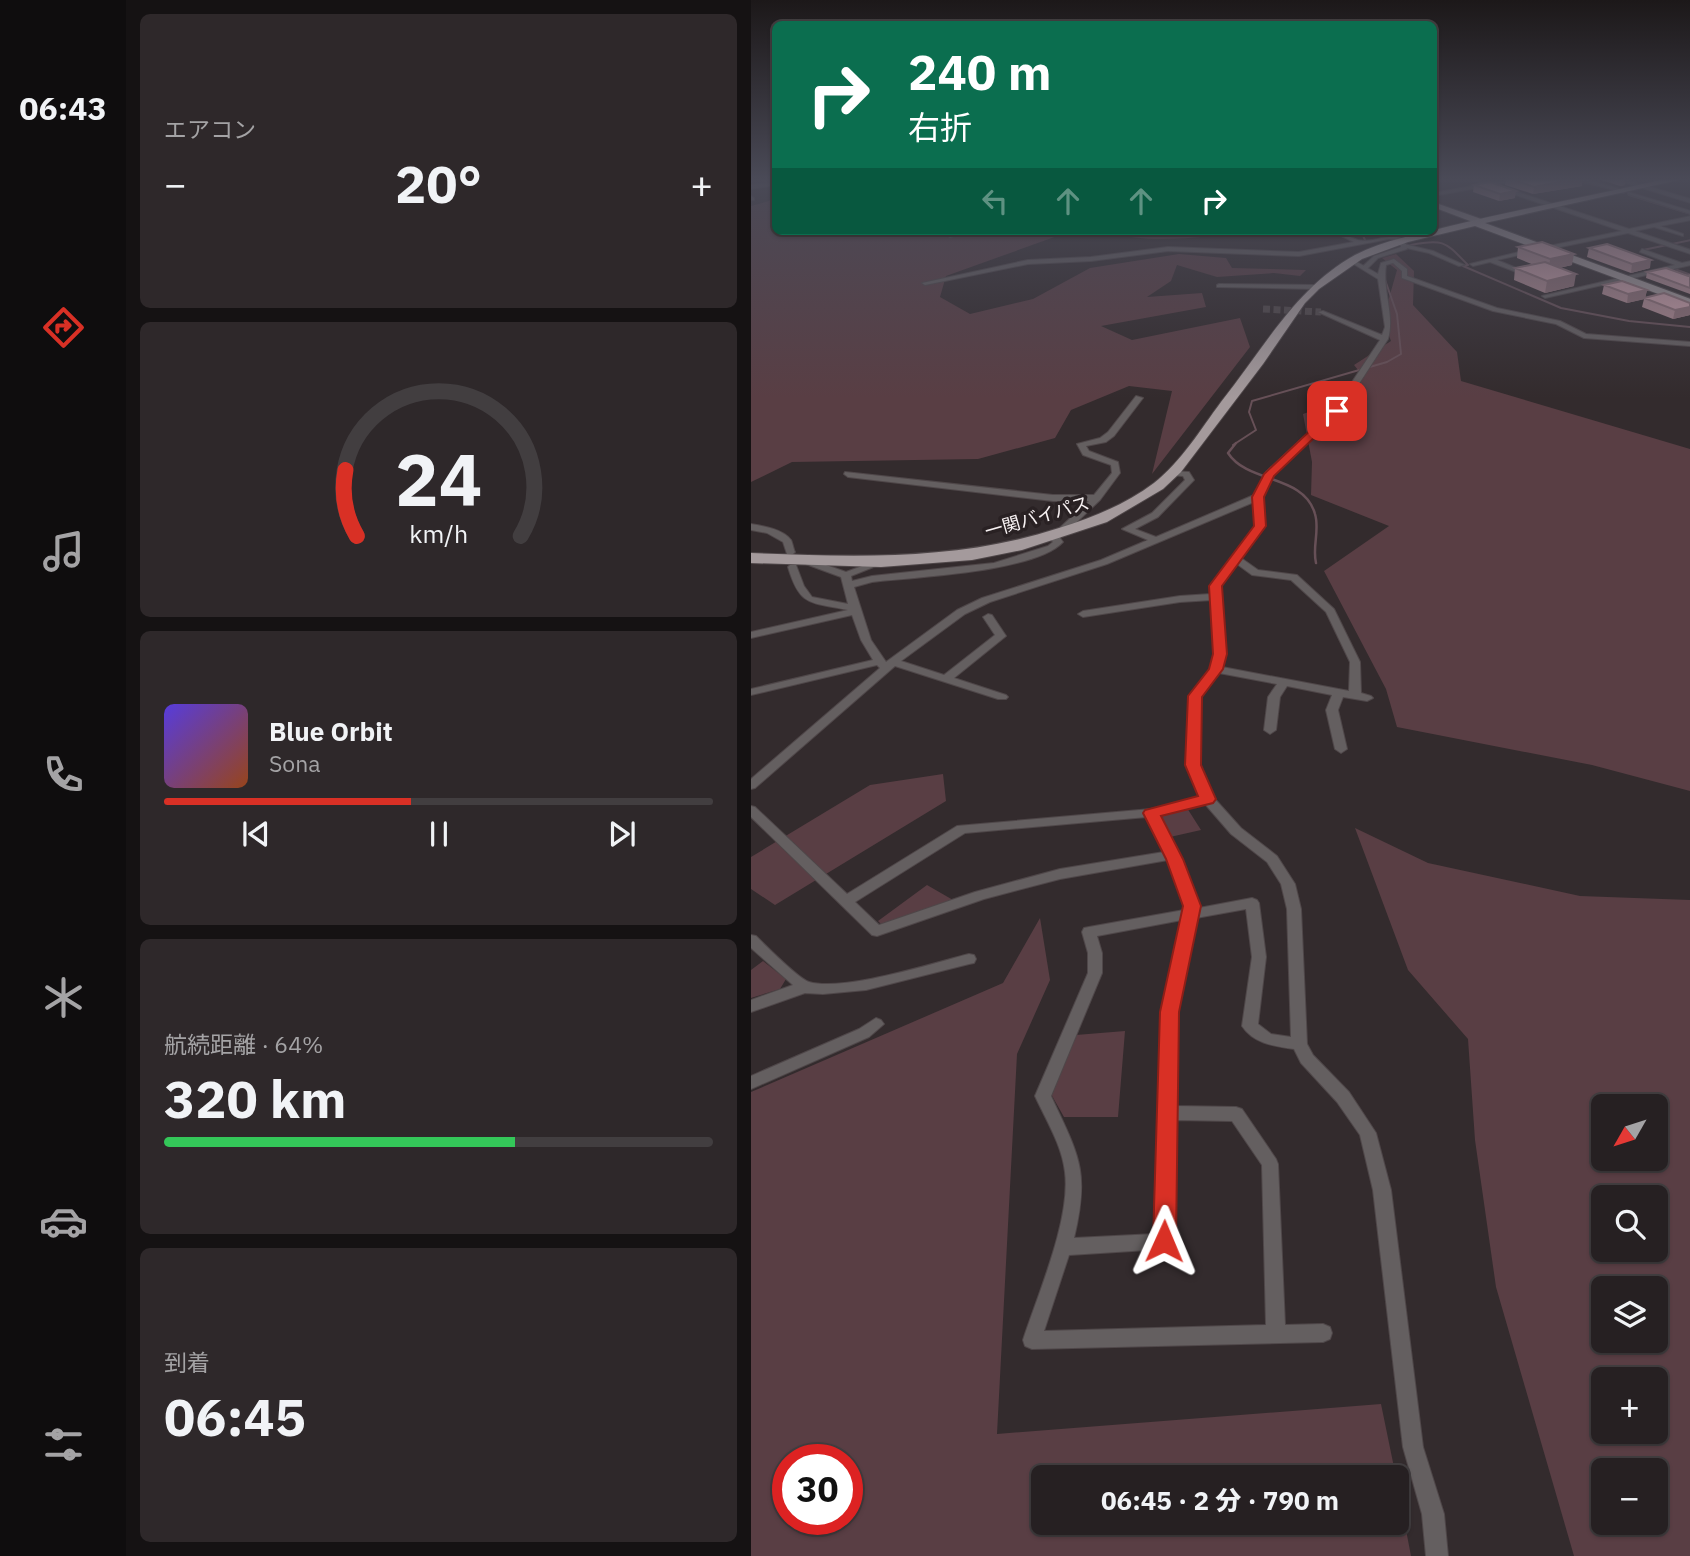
<!DOCTYPE html>
<html lang="ja">
<head>
<meta charset="utf-8">
<style>
  body { margin:0; font-family:"IBM Plex Sans","Noto Sans JP",sans-serif; background:#2e282a; color:#f1f3f6; height:100vh; display:flex; flex-direction:column; font-size:26px; white-space:nowrap }
  * { box-sizing:border-box; margin:0 }
  p { font-size:23px; color:#a4a3a5 }
  .icon { flex:none; width:38px; height:38px; fill:none; stroke:currentColor; stroke-width:2; stroke-linecap:round; stroke-linejoin:round }
  .map { position:relative; flex:1; overflow:hidden }
  .panel { display:flex; flex-direction:column; gap:14px; padding:14px; background:#151213; width:625px }
  .panel>* { flex:none }
  .guide { position:absolute; left:21px; top:21px; width:665px; height:214px; border-radius:10px; box-shadow:0 2px 5px #0004,0 0 0 2px #423e40; background:#0b6e4f; color:#fff; overflow:hidden }
  .needle { width:46px; rotate:231deg }
  .controls { position:absolute; left:840px; top:1094px; display:grid; gap:14px }
  .controls a { display:grid; place-items:center; width:77px; height:77px; border-radius:10px; background:#262022; box-shadow:0 2px 5px #0004,0 0 0 2px #423e40; font-size:35px }
  .speed { position:absolute; left:21px; top:1444px; display:flex; gap:14px; font-size:35px; font-weight:700; text-align:center }
  .speed>* { display:grid; place-content:center; width:91px; height:91px; border-radius:50%; background:#262022; box-shadow:0 2px 5px #0004,0 0 0 2px #423e40; line-height:1 }
  .speed .limit { border:10px solid #d22; background:#fff; color:#111 }
  .pin { position:absolute; display:grid; place-items:center; width:60px; height:60px; color:#fff; margin:-30px; border-radius:14px; box-shadow:0 4px 10px #0006 }
  .me { position:absolute; width:77px; margin:-38px; rotate:1deg; stroke-linejoin:round; filter:drop-shadow(0 0 5px #0008) }
  .turn { display:flex; align-items:center; gap:24px; height:147px; padding:0 21px; font-size:32px }
  .turn .icon { width:91px; height:91px; stroke-width:2.5 }
  .turn b { display:block; font-size:49px; line-height:60px }
  .lanes { display:flex; align-items:center; height:66px; padding:0 21px; background:#0003; justify-content:center; gap:35px; direction:ltr }
  .lanes .off { opacity:.35 }
  .big { font-size:52px; font-weight:800; line-height:1.1 }
  .panel .widget { flex:1; display:flex; flex-direction:column; justify-content:center; gap:10px; min-width:0; padding:0 24px; border-radius:10px; background:#2e282a }
  .panel .dial { align-items:center; gap:0 }
  .dial svg { height:182px; overflow:visible; fill:none; stroke:#423e40; stroke-width:7; stroke-linecap:round; text-anchor:middle }
  .dial text { fill:#f1f3f6; stroke:none }
  .song { display:flex; align-items:center; gap:21px }
  .cover { width:84px; height:84px; border-radius:10px; background:linear-gradient(135deg,hsl(250 70% 55%),hsl(20 70% 35%)) }
  .played { height:7px; border-radius:4px; background:linear-gradient(90deg,#d93025 45%,#423e40 45%) }
  .keys { display:flex; justify-content:space-around; direction:ltr }
  .heat { display:flex; justify-content:space-between; align-items:center; font-size:38px; direction:ltr }
  .charge { height:10px; border-radius:5px; background:linear-gradient(90deg,#34c759 64%,#423e40 0) }
  .trip { position:absolute; left:280px; top:1465px; width:378px; height:70px; border-radius:10px; background:#262022; box-shadow:0 2px 5px #0004,0 0 0 2px #423e40; font-weight:800; line-height:70px; text-align:center }
  main { display:flex; flex:1; min-height:0 }
  .tab-bar { display:flex; flex-direction:column; width:126px; justify-content:space-around; align-items:center; background:#0f0d0e; color:#a4a3a5 }
  .tab-bar .icon { width:49px; height:49px }
  .tab-bar .current { color:#d93025 }
  .tab-bar b { font-size:32px; color:#f1f3f6 }
  .map>svg:first-child { display:block }
  .green { fill:#593e44; fill-rule:evenodd }
  .lines { fill:none; stroke-linecap:round; stroke-linejoin:round }
  .stream-far1 { stroke:#675057; stroke-width:2 }
  .stream { stroke:#675057; stroke-width:2.5 }
  .minor-tunnel { stroke:#51494b; stroke-width:7; stroke-dasharray:7 3.5; stroke-linecap:butt }
  .minor-casing { stroke:#4f4749; stroke-width:2 }
  .tertiary-casing { stroke:#4f4749; stroke-width:2 }
  .primary-casing { stroke:#4f4749; stroke-width:2 }
  .trunk-casing { stroke:#4f4749; stroke-width:2 }
  .minor { fill:#645f60; fill-rule:evenodd }
  .tertiary { fill:#645f60; fill-rule:evenodd }
  .primary { fill:#999092; fill-rule:evenodd }
  .trunk { fill:#a49a9c; fill-rule:evenodd }
  .wall { fill:#af8a92 }
  .shaded-wall { fill:#8f7077 }
  .building { fill:#cca0aa; stroke:#8f7077; stroke-width:2 }
  .route { fill:#d93025; stroke:#8d1f18; stroke-width:2 }
  .labels { text-anchor:middle; dominant-baseline:central; stroke-width:7; stroke-linejoin:round; paint-order:stroke }
  .far-street-label { font-size:18px; fill:#f8f2f3; stroke:#292123 }
</style>
</head>
<body>
<main>
<nav class="tab-bar">
<b>06:43</b>
<svg class="icon current" aria-label="directions" viewBox="0 0 24 24"><path d="M12 3l9 9-9 9-9-9zM9 14v-3h6M13 9l2 2-2 2"/></svg>
<svg class="icon" aria-label="music" viewBox="0 0 24 24"><path d="M9 18V5l10-2v13"/><circle cx="6" cy="18" r="3"/><circle cx="16" cy="16" r="3"/></svg>
<svg class="icon" aria-label="phone" viewBox="0 0 24 24"><path d="M5 4h4l2 5-3 2q2 4 5 5l2-3 5 2v4C11 20 4 13 5 4z"/></svg>
<svg class="icon" aria-label="climate" viewBox="0 0 24 24"><path d="M12 3v18M4 7l16 10M4 17L20 7"/></svg>
<svg class="icon" aria-label="car" viewBox="0 0 24 24"><path d="M5 17H2v-5l4-1 3-4h7l3 4 3 1v5h-3M9 17h6M6 11h13"/><circle cx="7" cy="17" r="2"/><circle cx="17" cy="17" r="2"/></svg>
<svg class="icon" aria-label="filters" viewBox="0 0 24 24"><path d="M4 7h16M4 17h16"/><circle cx="9" cy="7" r="2"/><circle cx="15" cy="17" r="2"/></svg>
</nav>
<section class="panel">
<div class="widget"><p>エアコン</p>
<div class="heat"><a>−</a><b class="big">20°</b><a>+</a></div>
</div>
<div class="widget dial"><svg viewBox="0 0 100 80">
<path d="M14 69A42 42 0 1 1 86 69"/>
<path d="M14 69A42 42 0 0 1 9 40" stroke="#d93025"/>
<text x="50" y="56" font-size="32" font-weight="700">24</text>
<text x="50" y="72" font-size="11">km/h</text>
</svg></div>
<div class="widget">
<div class="song"><i class="cover"></i><div><b>Blue Orbit</b><p>Sona</p></div></div>
<div class="played"></div>
<div class="keys"><svg class="icon" aria-label="previous" viewBox="0 0 24 24"><path d="M18 5L8 12l10 7zM5 5v14"/></svg><svg class="icon" aria-label="pause" viewBox="0 0 24 24"><path d="M8 5v14M16 5v14"/></svg><svg class="icon" aria-label="next" viewBox="0 0 24 24"><path d="M6 5l10 7-10 7zM19 5v14"/></svg></div>
</div>
<div class="widget"><p>航続距離 · 64%</p><b class="big">320 km</b><div class="charge"></div></div>
<div class="widget"><p>到着</p><b class="big">06:45</b></div>
</section>
<div class="map">
<svg width="940" height="1556" viewBox="0 0 940 1556">
  <rect width="100%" height="100%" fill="#332b2d"/>
  <!-- green -->
  <path class="green" d="M24 195V231H333L312 234 195 276 189 297 219 314 282 299 339 268 428 254 475 258 481 268 555 270 549 276 523 273 466 277 426 265 420 281 396 297 451 293 455 307 350 326 381 340 489 318 499 347 401 474 421 391 378 386 320 410 304 438 227 459 41 462 0 482V206L18 201Z
    M355 231H506C458 235 401 247 355 231Z
    M645 254 663 271 662 305 706 352 710 381 939 449V791L841 765 646 727 635 689 573 571 638 526 560 495 561 462 552 414 606 395 611 375 603 365 640 341 632 319 646 270 631 258Z
    M192 774 195 801 24 905 0 889V857L119 785Z
    M436 808 450 830 419 837 409 815Z
    M604 828 677 863 829 896 939 900V1556H823L745 1287 724 1140 717 1039 657 970ZM852 1106H905V1158H852ZM852 1197H905V1250H852ZM852 1288H905V1340H852ZM852 1379H905V1432H852ZM905 1470V1522H852V1470Z
    M176 885 202 900 131 925 127 921Z
    M289 918 299 980 266 1054 246 1434 630 1404 645 1477H292V1522H646V1483L660 1556H0V1092L252 983ZM37 1460H96V1519H37Z
    M12 961 35 979 29 989 0 998V970Z
    M374 1031 367 1117H313L300 1094 325 1035Z"/>
  <g class="lines">
    <!-- stream-far1 -->
    <path class="stream-far1" d="M823 180 857 188
      M878 195 940 214
      M610 231 614 240
      M660 245C694 238 695 243 717 265L712 266 810 308 878 321 940 327
      M892 250 940 240
      M921 268 940 275
      M482 445 505 430 498 412 501 401 636 362 650 354 646 314 633 277"/>
    <!-- stream -->
    <path class="stream" d="M485 443 477 453C497 484 553 474 564 514 569 530 561 547 565 563"/>
    <!-- minor-tunnel -->
    <path class="minor-tunnel" d="M512 309 570 312"/>
    <!-- minor casing -->
    <g class="minor-casing">
      <path id="minor" d="M723 180 739 183 764 180 745 185 878 229 940 216V220L909 226 932 234V236L903 227 884 231 940 250V254L877 233 800 249 798 246 871 231 738 186 682 196V193L732 184Z
        M827 180H837L876 191 873 193Z
        M24 182V185L0 189V185Z
        M877 192 940 211V214L877 194Z
        M0 196 3 198V200H0Z
        M212 231H222L199 238 196 236Z
        M580 231C591 231 597 237 607 240 623 244 636 231 657 240L654 242 638 239 548 256 417 251 340 261 277 264 174 285 171 283 277 260 340 257 417 247 548 252 603 242Z
        M653 244 682 251 713 265 708 266 678 253 651 247Z
        M780 249 782 252 746 260 770 270 768 273 739 262 722 266 719 264Z
        M891 249 931 263 940 261V265L794 298 791 296 924 265 889 252Z
        M643 259 656 269V276L746 308 809 321 835 334 940 342V346L833 338 805 324 742 311 651 278V271L642 263 635 265C631 290 644 315 637 339L589 413 522 475 511 497 514 526 490 558 507 570 546 575 583 609 609 662 610 693 620 696 622 698 616 701 592 697 587 710 596 749 590 753 584 749 575 710 581 695 536 686 529 697 525 730 519 734 513 730 517 697 526 684 468 673 450 696 448 765 463 798 490 828 526 856 544 884 550 909 556 1044 562 1055 598 1092 625 1133 640 1190 672 1447 693 1514 697 1556H675L671 1514 652 1447 622 1190 609 1135 586 1102 550 1063 543 1049C523 1046 503 1044 491 1026L501 957 495 909 445 918 426 1012 424 1106 485 1107 491 1109 525 1159 527 1164 534 1325 572 1324 579 1327 581 1333 579 1339 572 1342 281 1349 274 1346 272 1340C287 1294 320 1219 314 1172 311 1145 295 1120 284 1096L337 973V953L331 932 333 928 338 927 433 910 434 906 417 860 309 879 233 899 126 936 121 935 0 817V806L4 807 96 894 206 826 400 809 450 797 436 765 438 696 460 669 464 654 461 600 429 602 332 617 327 614 332 611 429 596 460 594V586L504 526 503 502 356 564 239 602 214 614 150 661 193 675 244 635 232 617 237 614 241 615 255 636 203 678 255 695 257 697 255 699H247L144 666 4 788 0 789V779L129 668 126 665 0 695V689L122 660 110 640 101 615 0 638V632L97 610C59 602 49 607 37 567L39 565H45L53 586 61 597 97 604 90 577 52 563V559H58L95 572 130 559 135 562 100 576 101 581 121 576 243 563 297 546 302 542 297 537 299 535 302 534 338 501H302L97 477 93 474 94 472 302 495H343L361 473 360 465 332 455 326 444 349 438 357 432 385 396 392 398 363 436 355 442 335 446 338 451 367 462 369 473 349 500 309 538 312 542C284 572 164 577 121 582L103 587 120 640 135 662 206 610 231 598 350 560 397 540 371 529 401 513 434 480 432 476 418 475V471L438 472 443 480 407 517 384 529 405 537 503 495 515 472 583 409 629 340 567 312 572 311 631 335 634 327 627 279 601 263 606 262 627 274 630 263ZM486 564 501 575 540 580 575 612 599 662 598 691 471 667 474 654 470 586ZM454 804 480 834 516 862 530 884 536 909 540 1037 520 1034 507 1024 515 957 508 903 506 900 501 898 448 908 430 859 407 815ZM396 817 413 852 309 869 224 892 128 925 104 902 214 833ZM431 920 410 1012 404 1234 323 1238C339 1171 328 1156 300 1096L351 973V953L346 936ZM424 1120 481 1121 511 1165 515 1325 293 1331 318 1255 413 1249 419 1247 422 1241Z
        M468 284 564 285 567 287 564 289 466 287V285Z
        M0 524C12 526 32 529 40 540 41 541 43 551 44 552L42 554H36L32 542 16 533 0 530Z
        M0 935 5 936C15 946 48 979 58 982 93 992 182 963 218 954L223 955 225 959 223 963 218 964 115 990 72 994 54 993 0 1012V1000L42 985 0 948Z
        M125 1018 130 1020 133 1024 118 1037 0 1089V1076L108 1029Z"/>
    </g>
    <!-- tertiary casing -->
    <g class="tertiary-casing">
      <path id="tertiary" d="M865 180H876L940 199V203Z
        M652 242 655 244 656 249 627 258 616 269 610 268 623 256 650 247 649 244Z"/>
    </g>
    <!-- primary casing -->
    <g class="primary-casing">
      <path id="primary" d="M682 202 733 220 734 222 727 224 682 207Z"/>
    </g>
    <!-- trunk casing -->
    <g class="trunk-casing">
      <path id="trunk" d="M910 180H928L734 223 940 299V306L724 226 657 242 611 259 568 289 554 303 512 364 430 472 412 489 356 522 271 550 221 560 130 567 0 563V553C105 557 207 561 308 528 341 518 375 504 403 483 430 462 450 429 470 402 512 350 544 288 604 255 633 240 668 234 699 226 769 209 840 196 910 180Z"/>
    </g>
    <!-- minor -->
    <use href="#minor" class="minor"/>
    <!-- tertiary -->
    <use href="#tertiary" class="tertiary"/>
    <!-- primary -->
    <use href="#primary" class="primary"/>
    <!-- trunk -->
    <use href="#trunk" class="trunk"/>
  </g>
  <!-- wall -->
  <path class="wall" d="M755 180H831V186L782 194 754 185Z
    M851 180H874V185L869 186Z
    M723 185 764 198 748 201 722 192Z
    M767 247 821 265 808 268 823 286 794 293 763 280 764 268 783 265 766 258Z
    M838 248 899 268 880 273 836 257Z
    M896 272 939 275V294L895 278Z
    M853 285 896 290 894 298 939 303V315L922 319 891 307 893 299 876 303 851 294Z"/>
  <!-- shaded-wall -->
  <path class="shaded-wall" d="M819 180H831V186L782 194 783 187Z
    M874 180V185L869 186 870 181Z
    M765 191 764 198 748 201 749 194Z
    M823 254 821 265 798 270 799 259Z
    M900 260 899 268 880 273 881 264Z
    M825 274 823 286 794 293 796 281Z
    M896 290 894 299 876 303 877 294Z
    M939 307V315L922 319 924 310Z"/>
  <!-- building -->
  <path class="building" d="M763 180H819L783 187Z
    M739 182 765 191 749 194 723 185Z
    M791 242 823 254 799 259 767 247Z
    M856 244 900 260 881 264 838 248Z
    M794 262 825 274 796 281 764 268Z
    M915 268 937 276 939 275V288L896 272Z
    M871 281 896 290 877 294 853 285Z
    M913 293 939 303V307L924 310 893 298Z"/>
  <!-- sky -->
  <linearGradient id="sky" x2="0" y2="1"><stop stop-color="#1c1819"/><stop offset="0.45" stop-color="#4a4a57"/><stop offset="1" stop-color="#4a4a57" stop-opacity="0"/></linearGradient>
  <rect width="940" height="398" fill="url(#sky)"/>
  <!-- route -->
  <path class="route" d="M582 409 591 411 523 476 513 497 515 526 471 586 476 654 472 669 451 697 450 765 465 799 462 803 410 816 432 859 450 906 428 1012 425 1241 421 1248 413 1251 405 1248 402 1241 409 1012 432 906 415 859 392 813 394 810 447 796 434 765 437 696 458 669 462 654 458 586 503 526 501 497 513 474Z"/>
  <g class="labels">
    <!-- far-street labels -->
    <g class="far-street-label">
      <text transform="translate(286 517) rotate(-16)">一関バイパス</text>
    </g>
  </g>
</svg>
<div class="controls">
<a><svg class="needle" viewBox="-14 -14 28 28"><path d="M0-13l5 13h-10z" fill="#e53935"/><path d="M0 13l5-13h-10z" fill="#a4a3a5"/></svg></a>
<a><svg class="icon" aria-label="search" viewBox="0 0 24 24"><circle cx="10" cy="10" r="6"/><path d="M15 15l6 6"/></svg></a>
<a><svg class="icon" aria-label="layers" viewBox="0 0 24 24"><path d="M12 4l9 5-9 5-9-5zM3 14l9 5 9-5"/></svg></a>
<a>+</a>
<a>−</a>
</div>
<div class="speed"><div class="limit">30</div></div>
<div class="pin" style="left:586px;top:411px;background:#d93025"><svg class="icon" aria-label="arrive" viewBox="0 0 24 24"><path d="M6 21V4h12l-3 4 3 4H6"/></svg></div>
<svg class="me" style="left:413px;top:1241px" viewBox="-20 -20 40 40"><path d="M0-17L14 15 0 8-14 15z" fill="#d93025" stroke="#fff" stroke-width="4"/></svg>
<div class="trip">06:45 · 2 分 · 790 m</div>
<div class="guide">
<div class="turn"><svg class="icon" aria-label="right" viewBox="0 0 24 24"><path d="M7 20v-9h11M14 6l5 5-5 5"/></svg><div><b>240 m</b>右折</div></div>
<div class="lanes"><svg class="icon off" aria-label="left" viewBox="0 0 24 24"><path d="M17 20v-9H6M10 6l-5 5 5 5"/></svg><svg class="icon off" aria-label="ahead" viewBox="0 0 24 24"><path d="M12 20V5M6 11l6-6 6 6"/></svg><svg class="icon off" aria-label="ahead" viewBox="0 0 24 24"><path d="M12 20V5M6 11l6-6 6 6"/></svg><svg class="icon" aria-label="right" viewBox="0 0 24 24"><path d="M7 20v-9h11M14 6l5 5-5 5"/></svg></div>
</div>
</div>
</main>
</body>
</html>
